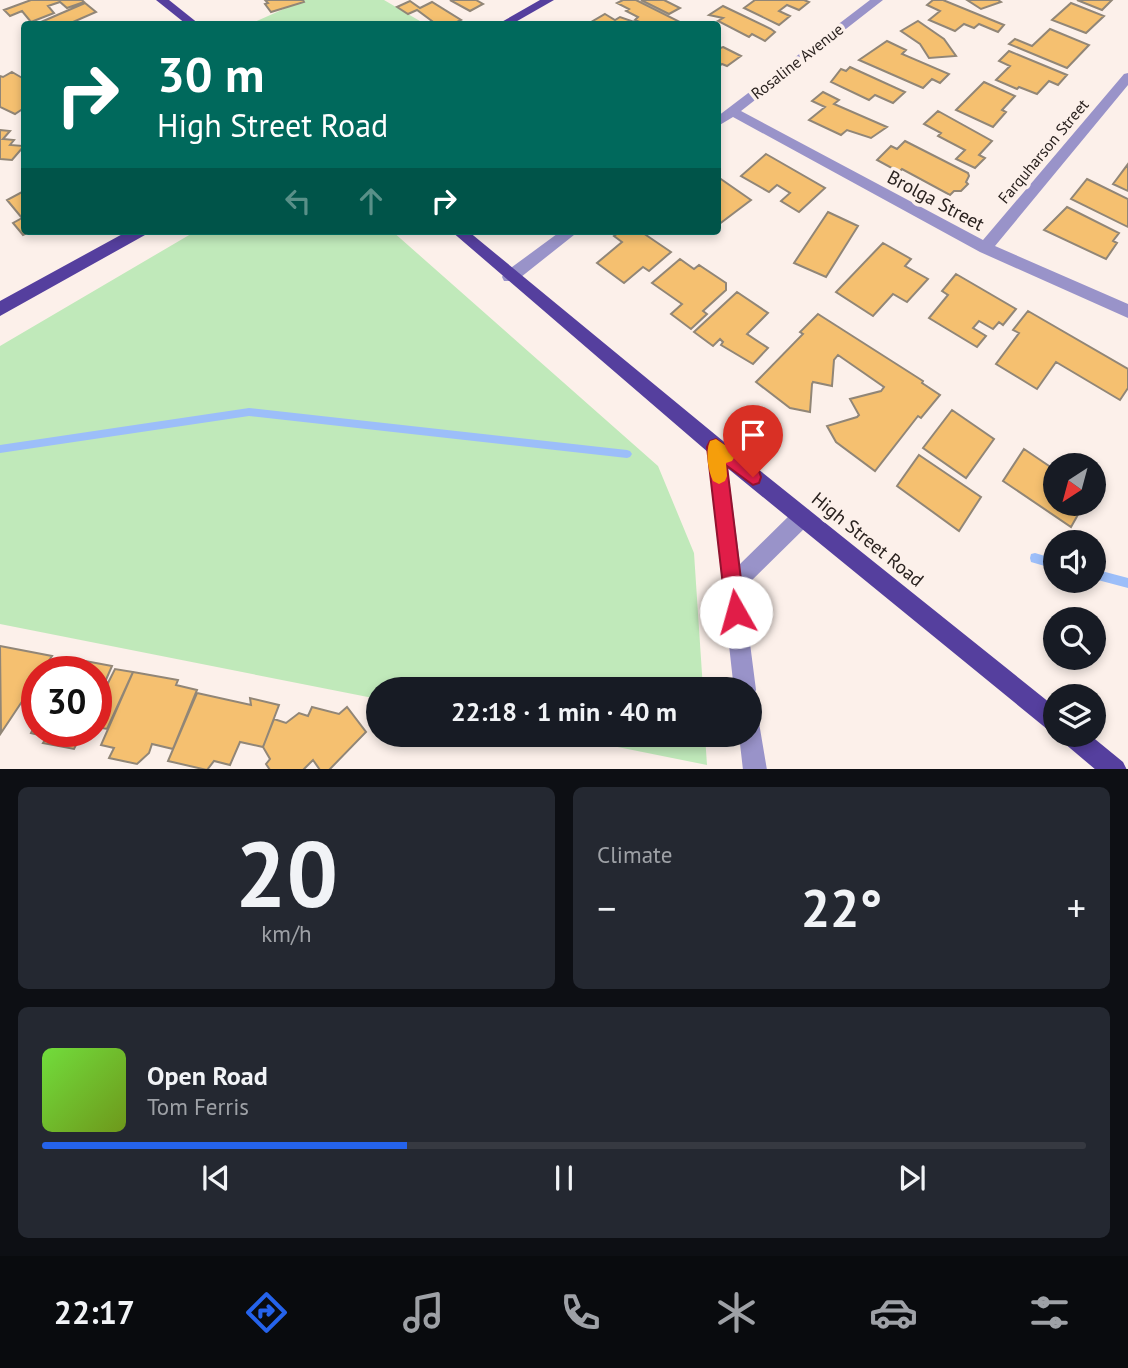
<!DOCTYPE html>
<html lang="en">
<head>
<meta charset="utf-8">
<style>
  body { margin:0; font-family:"PT Sans",sans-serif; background:#242831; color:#f1f3f6; height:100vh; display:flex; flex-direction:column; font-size:26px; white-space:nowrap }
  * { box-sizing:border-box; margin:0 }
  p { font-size:23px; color:#9ea1a6 }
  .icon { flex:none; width:38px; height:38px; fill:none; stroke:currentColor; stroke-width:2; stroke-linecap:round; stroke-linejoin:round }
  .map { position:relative; height:769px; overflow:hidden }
  .details { display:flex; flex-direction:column; gap:18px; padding:18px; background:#0d0f14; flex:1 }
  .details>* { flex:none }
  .guide { position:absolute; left:21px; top:21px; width:700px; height:214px; border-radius:7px; box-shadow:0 4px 10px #0003; background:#00695c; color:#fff; overflow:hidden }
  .needle { width:46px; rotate:216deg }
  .controls { position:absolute; left:1043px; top:453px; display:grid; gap:14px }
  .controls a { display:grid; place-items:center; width:63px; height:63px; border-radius:50%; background:#171b24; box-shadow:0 4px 10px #0003; font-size:35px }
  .speed { position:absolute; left:21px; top:656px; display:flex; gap:14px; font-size:35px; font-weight:700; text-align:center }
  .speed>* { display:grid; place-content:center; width:91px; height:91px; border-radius:50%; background:#171b24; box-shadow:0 4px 10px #0003; line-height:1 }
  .speed .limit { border:10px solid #d22; background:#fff; color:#111 }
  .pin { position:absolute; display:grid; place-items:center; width:60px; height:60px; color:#fff; margin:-72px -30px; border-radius:50% 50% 50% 0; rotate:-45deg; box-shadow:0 0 7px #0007 }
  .pin .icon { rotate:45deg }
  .me { position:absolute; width:77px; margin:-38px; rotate:353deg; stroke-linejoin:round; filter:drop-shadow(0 0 5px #0008) }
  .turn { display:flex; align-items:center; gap:24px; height:147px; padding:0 21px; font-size:32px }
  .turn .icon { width:91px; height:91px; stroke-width:2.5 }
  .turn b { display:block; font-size:49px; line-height:60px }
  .lanes { display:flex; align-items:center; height:66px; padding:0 21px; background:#0003; justify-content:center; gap:35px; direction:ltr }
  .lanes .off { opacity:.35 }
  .big { font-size:52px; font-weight:800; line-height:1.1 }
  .details .widget { flex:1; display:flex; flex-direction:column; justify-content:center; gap:10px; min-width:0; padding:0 24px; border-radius:10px; background:#242831 }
  .details .dial { align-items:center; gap:0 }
  .dial b { font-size:91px; line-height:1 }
  .song { display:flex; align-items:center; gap:21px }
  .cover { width:84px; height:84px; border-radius:10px; background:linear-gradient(135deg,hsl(100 70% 55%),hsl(80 70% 35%)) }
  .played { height:7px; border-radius:4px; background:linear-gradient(90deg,#2563eb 35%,#363941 35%) }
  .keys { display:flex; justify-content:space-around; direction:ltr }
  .heat { display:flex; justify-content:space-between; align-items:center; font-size:38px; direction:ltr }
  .details .tiles { flex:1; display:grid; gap:18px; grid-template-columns:1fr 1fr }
  .widget:last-child { grid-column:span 2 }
  .trip { position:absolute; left:366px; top:677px; width:396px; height:70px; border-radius:35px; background:#171b24; box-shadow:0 4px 10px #0003; font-weight:800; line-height:70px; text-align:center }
  .tab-bar { display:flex; height:112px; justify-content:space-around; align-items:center; background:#090b0e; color:#9ea1a6 }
  .tab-bar .icon { width:49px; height:49px }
  .tab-bar .selected { color:#2563eb }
  .tab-bar b { font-size:32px; color:#f1f3f6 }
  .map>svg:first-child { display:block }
  .green { fill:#c0e9ba }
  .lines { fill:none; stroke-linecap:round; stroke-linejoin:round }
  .stream { fill:#9cbef9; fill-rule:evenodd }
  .building { fill:#f5c070; stroke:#918677; stroke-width:2 }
  .street { fill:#9993c9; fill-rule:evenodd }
  .primary { fill:#553f9e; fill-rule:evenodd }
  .route { fill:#e11d48; stroke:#92132f; stroke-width:2 }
  .slow { fill:#f59e0b }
  .labels { text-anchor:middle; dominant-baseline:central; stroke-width:7; stroke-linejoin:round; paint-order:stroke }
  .far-street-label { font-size:16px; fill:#2a221f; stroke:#fcf0ea }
  .street-label { font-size:19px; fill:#2a221f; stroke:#fcf0ea }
</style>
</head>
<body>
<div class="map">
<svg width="1128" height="770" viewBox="0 0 1128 770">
  <rect width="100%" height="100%" fill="#fcf0ea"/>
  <!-- green -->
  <path class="green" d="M304 0H384L425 24H250Z
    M196 231H392L658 466 694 553 703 689 378 690V699L0 624V346Z
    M558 735H705L707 765Z"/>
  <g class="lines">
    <!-- stream -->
    <path class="stream" d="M249 408 627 450 630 451 632 454 630 457 627 458 249 416 0 453V445Z
      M1035 553 1055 559V569L1031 562 1030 558 1031 554Z
      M1094 569 1128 578V588L1094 579Z"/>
  </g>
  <!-- building -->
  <path class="building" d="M31 0H82L84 2 67 8 60 2 48 6 54 13 31 22 22 11 10 16 4 10Z
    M265 0H303L304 2 271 12 265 4 268 3Z
    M450 0H476L483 4 470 11Z
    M623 0H636L678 21 673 24H644L635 20 638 17 626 11 629 9 617 3Z
    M641 0H664L680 8 669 14Z
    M755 0H804L809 2 799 10 787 5 779 11 790 16 779 25 744 8Z
    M933 0H943L1004 25 998 32 979 24 974 28 964 24 955 31 929 20 940 11 927 5Z
    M967 0H998L1001 2 981 9Z
    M1077 0H1112L1102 10Z
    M410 1 420 8 432 2 461 20 453 24H436L417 10 408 14 397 7Z
    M85 3 96 12 73 22 76 24H44L41 22Z
    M1071 3 1104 16 1086 33 1052 20Z
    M723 6 771 29 775 32 765 41 752 34 749 37 718 21 723 18 709 15Z
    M605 14 615 20 620 17 640 24H599L593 21Z
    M918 21 944 39 956 56 929 58 920 44 901 31Z
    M1050 29 1089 45 1067 68 1009 44 1015 39 1032 46Z
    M887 41 906 50 902 54 949 74 940 83 932 79 923 88 859 60Z
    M723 47 741 56 727 66 722 64 718 67V49Z
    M1009 51 1067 75 1058 85 1049 81 1037 94 1019 87 1017 89 996 80 1010 66 999 61Z
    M850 67 905 92 893 103 875 95 869 100 831 82 841 69 846 71Z
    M12 72 24 79V108L15 114 0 107V76L3 77Z
    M984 82 1015 96 1002 110 1006 112 993 127 956 110Z
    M823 92 839 100 834 104 887 127 871 138 847 130 841 135 809 120 825 107 812 101Z
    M938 111 992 141 979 155 985 158 975 168 956 159 965 150 938 136 941 133 924 124Z
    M0 130 10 131 3 139 14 140 10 145 24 146 12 160 0 159Z
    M905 141 968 173 969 176 966 182 968 184 961 191H954L950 195 902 169 899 172 877 160 891 146 897 149Z
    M766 154 825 188 799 212 781 201 790 193 777 185 769 192 741 176Z
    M1128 164V191L1113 184Z
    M718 177 751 200 718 225Z
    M1087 179 1128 199V227L1071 199Z
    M24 191V231H31L23 235 13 223 22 218 7 200Z
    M1067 207 1119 233 1113 241 1117 243 1106 259 1044 230Z
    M828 212 858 226 826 277 794 263Z
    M621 231H640L671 252 649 271 643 267 624 283 597 263 622 242 614 236Z
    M883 243 911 259 905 266 928 279 907 302 893 294 873 316 836 292Z
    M680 259 694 269 699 265 726 283V290L703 311 707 314 691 329 671 314 682 304 652 283Z
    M956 274 1016 309 1003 325 999 322 993 329 979 321 973 328 986 336 977 347 929 318 948 295 942 291Z
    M737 292 768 313 747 334 768 348 753 364 721 345 723 342 720 339 713 346 694 332Z
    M1028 311 1128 369V388L1120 400 1056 362 1037 389 996 364 1019 333 1013 330Z
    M818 314 923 381 922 383 940 395 921 418 918 416 875 471 836 442 827 426 857 417 859 415 850 399 881 391 884 387 838 355 834 360 832 386 813 382 812 384 810 412 790 408 756 382 803 334 800 332Z
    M952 410 994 439 966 478 923 448Z
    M1024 449 1055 470V504H1084L1071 527 1003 481Z
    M919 455 981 497 959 531 897 486Z
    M0 646 52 656 41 672H37V679L1 733Z
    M69 658 112 666 105 682 108 683 115 669 133 672 107 729 96 727V672H62Z
    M133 672 178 680 176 685 197 690 173 749 152 744 149 753 137 764 109 758 114 748 101 745Z
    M197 693 251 705 250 698 279 705 263 747 240 742 230 765 214 761 207 770 168 761Z
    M312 707 339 714 347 707 366 732 329 770H320L313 760 303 770H270L266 764 270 759 263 747 274 719 286 723 299 713 308 716Z
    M37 721V732H83L74 749 43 743 47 737 31 733Z"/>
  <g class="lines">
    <!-- street -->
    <path class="street" d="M870 0H883L741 111 983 240 1124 74 1128 73V85L995 246 1128 304V318L980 252 733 117 718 126V116Z
      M561 231H579L516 281H504L502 277 504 273Z
      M716 439 723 441 725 447 740 564 795 510 802 507 809 510 812 517 809 524 743 589 756 690 753 698 749 700V690H734L707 447 709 441Z
      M749 708 757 711 767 770H743L739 735H749Z"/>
    <!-- primary -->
    <path class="primary" d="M156 0H169L199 24H186Z
      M540 0H554L512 24H498Z
      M128 231H147L145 235 0 316V301Z
      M451 231H468L723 441 1055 707V732L1047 729 709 453Z
      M1060 735H1090L1123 762 1127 770H1096L1064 743Z"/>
  </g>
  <!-- route -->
  <path class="route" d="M716 439 759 471 761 477 759 483 753 485 727 466 745 612 743 618 736 621 729 618 726 612 707 447 710 441Z"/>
  <!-- slow -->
  <path class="slow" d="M716 439 732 450 735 456 732 461 726 463 727 476 725 481 719 484 713 481C708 471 705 452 710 441Z"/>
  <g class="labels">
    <!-- far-street labels -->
    <g class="far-street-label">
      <text transform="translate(797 61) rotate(-38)">Rosaline Avenue</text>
      <text transform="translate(1043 151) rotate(-50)">Farquharson Street</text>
    </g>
    <!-- street labels -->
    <g class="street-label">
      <text transform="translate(936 200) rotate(28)">Brolga Street</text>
      <text transform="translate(868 539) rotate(39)">High Street Road</text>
    </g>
  </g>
</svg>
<div class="controls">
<a><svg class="needle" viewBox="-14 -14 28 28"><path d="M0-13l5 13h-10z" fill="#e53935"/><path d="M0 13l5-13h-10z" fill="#9ea1a6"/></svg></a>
<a><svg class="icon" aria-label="sound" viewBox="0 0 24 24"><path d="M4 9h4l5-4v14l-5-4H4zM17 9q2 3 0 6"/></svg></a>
<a><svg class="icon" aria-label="search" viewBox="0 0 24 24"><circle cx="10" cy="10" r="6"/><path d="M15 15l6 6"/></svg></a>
<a><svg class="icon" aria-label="layers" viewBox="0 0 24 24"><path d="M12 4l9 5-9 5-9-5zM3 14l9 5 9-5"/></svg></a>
</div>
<div class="speed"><div class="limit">30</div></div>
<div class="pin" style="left:753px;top:477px;background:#d93025"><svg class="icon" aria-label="arrive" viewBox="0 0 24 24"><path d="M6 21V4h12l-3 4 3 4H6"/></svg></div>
<svg class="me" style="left:736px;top:612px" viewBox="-20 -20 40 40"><circle r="19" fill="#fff"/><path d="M0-13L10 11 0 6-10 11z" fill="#e11d48"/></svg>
<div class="trip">22:18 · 1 min · 40 m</div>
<div class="guide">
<div class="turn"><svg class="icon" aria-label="right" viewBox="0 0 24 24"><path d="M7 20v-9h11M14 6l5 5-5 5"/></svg><div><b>30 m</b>High Street Road</div></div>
<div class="lanes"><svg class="icon off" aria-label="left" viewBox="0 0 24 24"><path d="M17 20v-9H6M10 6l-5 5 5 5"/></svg><svg class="icon off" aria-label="ahead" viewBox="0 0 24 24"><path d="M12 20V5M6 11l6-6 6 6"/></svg><svg class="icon" aria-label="right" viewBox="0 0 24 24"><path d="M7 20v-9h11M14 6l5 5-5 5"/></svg></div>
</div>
</div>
<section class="details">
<div class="tiles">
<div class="widget dial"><b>20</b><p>km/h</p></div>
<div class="widget"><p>Climate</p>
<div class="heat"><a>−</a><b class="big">22°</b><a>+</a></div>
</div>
<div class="widget">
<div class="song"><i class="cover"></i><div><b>Open Road</b><p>Tom Ferris</p></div></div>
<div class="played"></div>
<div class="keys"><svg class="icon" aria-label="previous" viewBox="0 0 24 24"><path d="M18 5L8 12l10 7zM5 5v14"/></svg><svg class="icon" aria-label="pause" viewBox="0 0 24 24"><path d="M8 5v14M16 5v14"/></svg><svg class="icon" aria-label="next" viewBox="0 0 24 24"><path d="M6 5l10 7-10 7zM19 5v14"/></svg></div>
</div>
</div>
</section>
<nav class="tab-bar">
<b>22:17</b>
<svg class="icon selected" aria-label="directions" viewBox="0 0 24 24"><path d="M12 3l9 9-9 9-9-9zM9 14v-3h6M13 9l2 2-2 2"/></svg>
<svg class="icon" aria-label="music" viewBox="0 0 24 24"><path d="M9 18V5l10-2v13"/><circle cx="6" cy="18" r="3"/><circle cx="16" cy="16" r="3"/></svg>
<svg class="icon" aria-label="phone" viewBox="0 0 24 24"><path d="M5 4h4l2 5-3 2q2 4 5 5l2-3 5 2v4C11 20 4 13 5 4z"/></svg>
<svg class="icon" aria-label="climate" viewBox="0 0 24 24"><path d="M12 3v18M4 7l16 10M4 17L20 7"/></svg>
<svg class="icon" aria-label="car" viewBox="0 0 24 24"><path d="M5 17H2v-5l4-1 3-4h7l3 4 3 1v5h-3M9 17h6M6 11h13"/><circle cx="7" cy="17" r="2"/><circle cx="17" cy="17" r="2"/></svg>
<svg class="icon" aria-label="filters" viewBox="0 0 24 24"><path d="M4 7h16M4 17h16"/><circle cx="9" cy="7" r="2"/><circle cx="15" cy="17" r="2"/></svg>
</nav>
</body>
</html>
